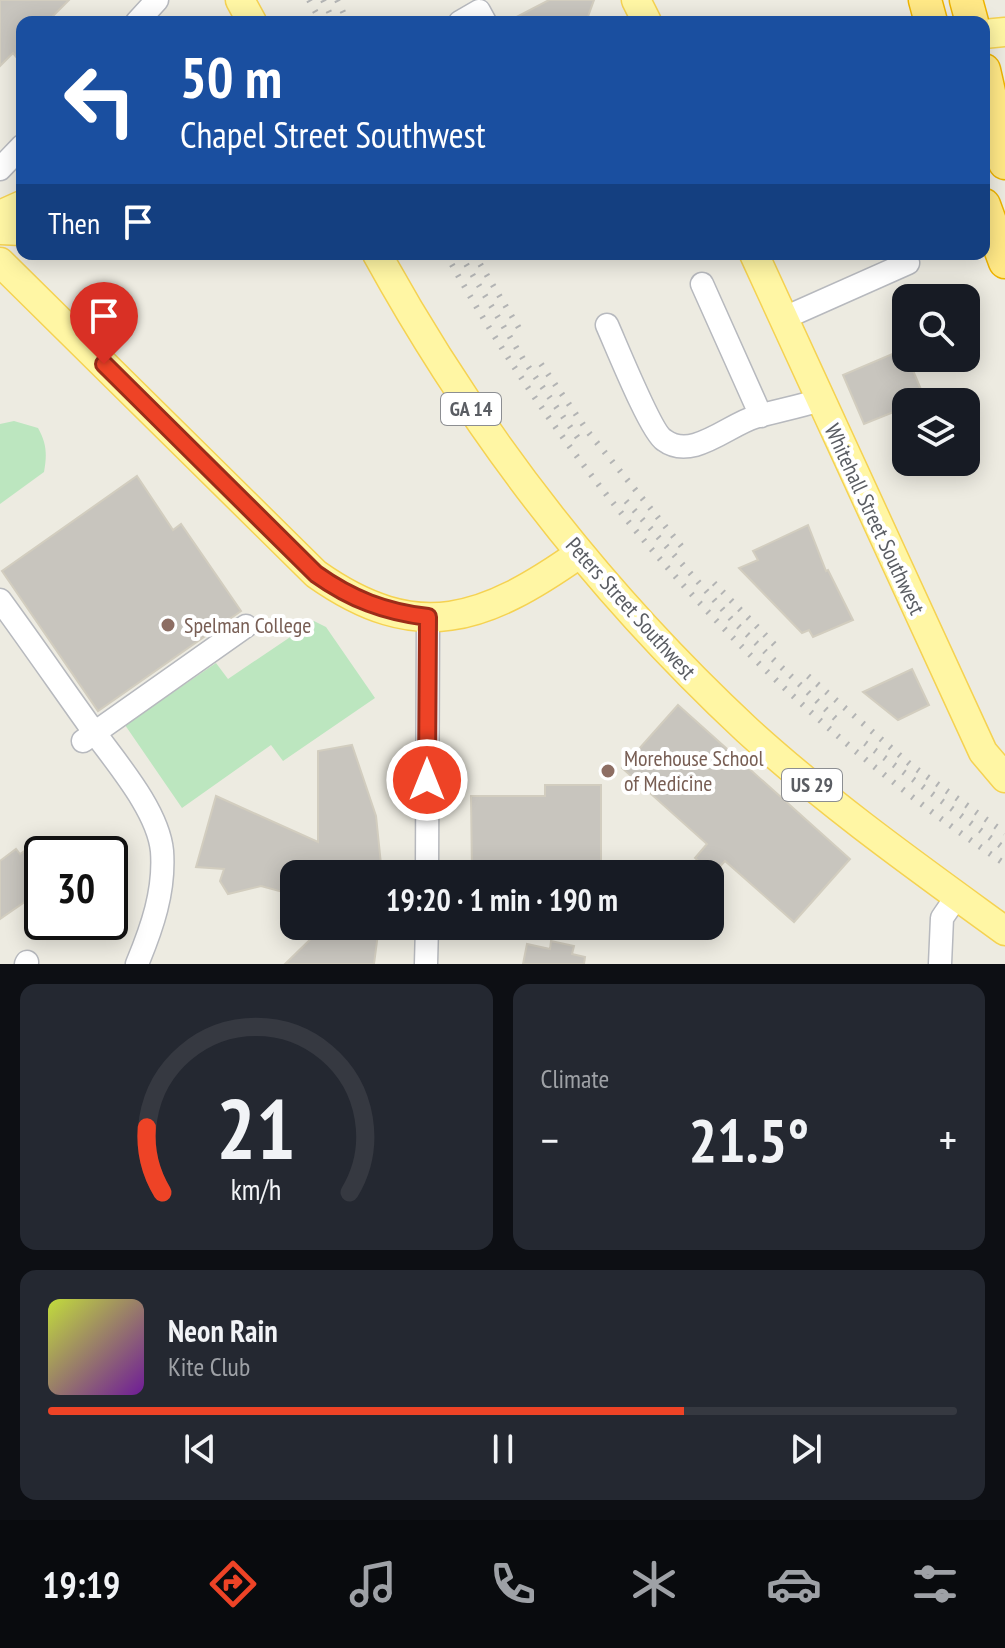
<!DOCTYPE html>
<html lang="en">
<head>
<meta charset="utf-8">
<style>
  body { margin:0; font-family:"PT Sans Narrow",sans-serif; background:#242831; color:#f1f3f6; height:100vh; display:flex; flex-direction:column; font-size:30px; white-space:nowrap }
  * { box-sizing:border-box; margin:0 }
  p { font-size:26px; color:#9ea1a6 }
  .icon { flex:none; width:44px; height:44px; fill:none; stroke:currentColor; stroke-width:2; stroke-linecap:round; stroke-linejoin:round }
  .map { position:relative; height:964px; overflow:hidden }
  .drawer { display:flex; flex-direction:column; gap:20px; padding:20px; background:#0d0f14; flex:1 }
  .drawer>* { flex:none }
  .banner { position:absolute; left:16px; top:16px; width:974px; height:244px; border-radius:16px; box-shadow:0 4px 20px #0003; background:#1a4fa0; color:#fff; overflow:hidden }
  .fabs { position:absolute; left:892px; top:284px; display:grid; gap:16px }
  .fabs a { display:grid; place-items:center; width:88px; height:88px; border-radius:16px; background:#171b24; box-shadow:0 4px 20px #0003; font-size:40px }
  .speed { position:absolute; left:24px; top:836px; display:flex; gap:16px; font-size:40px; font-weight:700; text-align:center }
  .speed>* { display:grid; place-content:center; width:104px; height:104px; border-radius:50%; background:#171b24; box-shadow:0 4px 20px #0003; line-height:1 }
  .speed .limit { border:4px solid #111; border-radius:12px; background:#fff; color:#111 }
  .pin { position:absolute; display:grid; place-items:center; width:68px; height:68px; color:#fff; margin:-82px -34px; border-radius:50% 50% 50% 0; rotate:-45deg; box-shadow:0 0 8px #0007 }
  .pin .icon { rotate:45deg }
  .me { position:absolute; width:88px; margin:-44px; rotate:0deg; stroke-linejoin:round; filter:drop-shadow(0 0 6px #0008) }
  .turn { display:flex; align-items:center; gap:28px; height:168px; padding:0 32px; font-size:36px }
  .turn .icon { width:104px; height:104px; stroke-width:2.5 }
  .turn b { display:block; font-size:56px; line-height:68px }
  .then { display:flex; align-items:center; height:76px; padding:0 32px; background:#0003; gap:16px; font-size:30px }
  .big { font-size:60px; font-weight:700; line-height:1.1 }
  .drawer .widget { flex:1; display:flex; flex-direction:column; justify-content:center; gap:12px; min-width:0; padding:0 28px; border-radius:16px; background:#242831 }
  .drawer .dial { align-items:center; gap:0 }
  .dial svg { height:208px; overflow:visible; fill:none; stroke:#363941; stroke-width:7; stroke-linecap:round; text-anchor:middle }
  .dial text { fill:#f1f3f6; stroke:none }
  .song { display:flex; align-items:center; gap:24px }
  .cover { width:96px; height:96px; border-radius:12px; background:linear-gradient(135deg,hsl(70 70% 55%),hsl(280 70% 35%)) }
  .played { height:8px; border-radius:4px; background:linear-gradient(90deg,#ee4326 70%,#363941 70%) }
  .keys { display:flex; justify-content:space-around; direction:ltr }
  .heat { display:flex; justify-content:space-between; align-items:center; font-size:44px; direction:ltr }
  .drawer .tiles { flex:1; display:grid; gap:20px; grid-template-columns:1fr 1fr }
  .widget:last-child { grid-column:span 2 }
  .trip { position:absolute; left:280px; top:860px; width:444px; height:80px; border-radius:16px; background:#171b24; box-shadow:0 4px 20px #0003; font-weight:700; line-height:80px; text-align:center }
  .tabs { display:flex; height:128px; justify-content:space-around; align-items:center; background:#090b0e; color:#9ea1a6 }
  .tabs .icon { width:56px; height:56px }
  .tabs .selected { color:#ee4326 }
  .tabs b { font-size:36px; color:#f1f3f6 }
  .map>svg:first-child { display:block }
  .green { fill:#bce6bf }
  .building { fill:#c8c5be; stroke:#d2cdbf; stroke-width:2 }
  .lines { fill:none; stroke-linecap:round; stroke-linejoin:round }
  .minor-casing { stroke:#b7b9be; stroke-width:25 }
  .major-casing { stroke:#f5d252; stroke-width:31 }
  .highway-casing { stroke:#eeb300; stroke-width:35 }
  .minor { stroke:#fff; stroke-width:22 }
  .major { stroke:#fff6a4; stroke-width:28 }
  .highway { stroke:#ffe886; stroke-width:32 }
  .rail { stroke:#b3b4b4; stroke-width:6; stroke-dasharray:2 10; stroke-linecap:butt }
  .route-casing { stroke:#9b2c19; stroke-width:20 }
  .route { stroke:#ee4326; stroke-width:14 }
  .education-dot { fill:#8d6e63; stroke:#fff; stroke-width:3 }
  .labels { text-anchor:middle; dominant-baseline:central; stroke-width:8; stroke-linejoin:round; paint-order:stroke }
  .shield { fill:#fff; stroke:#8c8e92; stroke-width:2 }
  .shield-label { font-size:20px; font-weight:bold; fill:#5a5d63 }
  .street-label { font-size:22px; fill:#5a5d63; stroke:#fff }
  .education-label { font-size:22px; fill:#785e54; stroke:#fff; text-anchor:start }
</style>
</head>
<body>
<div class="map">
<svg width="1005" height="964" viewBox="0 0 1005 964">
  <rect width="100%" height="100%" fill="#edebe1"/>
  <!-- green -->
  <path class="green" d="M14 421 38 428C47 444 47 455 44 472L0 504V424Z
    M314 621 326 627 375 698 283 761 271 745 182 808 125 725 216 663 228 679Z"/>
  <!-- building -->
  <path class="building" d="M0 0H69L47 22H22V64L13 53 0 66Z
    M549 0H594L586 22H507Z
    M904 349 925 399 906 402V407L864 424 843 375Z
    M137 476 173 530 181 524 241 611 98 711 2 571Z
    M808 525 826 571 828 570 853 620 813 637 809 630 802 633 739 568 758 560 753 551Z
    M912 669 929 705 898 720 863 692Z
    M678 705 850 859 794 922 725 861 713 874 695 858 707 844 622 768Z
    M352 745 376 816 382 874H294V895L261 886 228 894 220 881 224 869 196 867 216 796 318 842V751Z
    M545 785H601V874H472L471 796H545Z
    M29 848 42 867V890L0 919V861L16 849 20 854Z
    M324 926H379L374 964H285Z
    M551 941 574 946 572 954 585 957 584 964H523L527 944 550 949Z"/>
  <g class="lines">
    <!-- minor casing -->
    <g class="minor-casing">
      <path id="minor" d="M137 22 157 0
        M460 22 479 11 485 22
        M0 169 22 146
        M702 284 761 416
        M782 319 908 263
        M607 325C616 345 651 432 664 440 692 461 728 425 755 417 776 411 798 407 820 400
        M0 600C30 641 59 683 89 725 113 759 158 809 162 851 165 891 152 928 137 964
        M83 741 246 626
        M427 874 428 617
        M26 964 27 962
        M426 964 427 926
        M940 964 942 918 957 896"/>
    </g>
    <!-- major casing -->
    <g class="major-casing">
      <path id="major" d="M240 0 252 22
        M636 0 647 22
        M984 34 1005 32
        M0 215 22 205
        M0 230 22 231
        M377 254C475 432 598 591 747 730 827 803 917 867 1005 931
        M754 254 983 752 1005 778
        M0 262 316 574C418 646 485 620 579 554"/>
    </g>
    <!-- highway casing -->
    <g class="highway-casing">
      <path id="highway" d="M925 0 931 22
        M966 0 972 22
        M984 70 1005 163
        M984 205 1005 262"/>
    </g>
    <!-- minor -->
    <use href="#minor" class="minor"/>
    <!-- major -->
    <use href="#major" class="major"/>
    <!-- highway -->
    <use href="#highway" class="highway"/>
    <!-- rail -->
    <path class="rail" d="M309 0 321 22
      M323 0 334 22
      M337 0 348 22
      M446 254C581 498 774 708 1005 864
      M460 254 525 362 580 441
      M474 254 522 333
      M541 364 589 433 687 553
      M626 501 733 621 837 720
      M714 583 779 649
      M808 676 911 765 1005 833
      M865 743 1005 849"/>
  </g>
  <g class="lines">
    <!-- route casing -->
    <g class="route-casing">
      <path id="route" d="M104 364 316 574C351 599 385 612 428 617L427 780"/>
    </g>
    <!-- route -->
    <use href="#route" class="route"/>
  </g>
  <!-- markers -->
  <g class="education-dot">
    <circle cx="168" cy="625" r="8"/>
    <circle cx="608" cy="771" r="8"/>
  </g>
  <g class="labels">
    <!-- shield labels -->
    <g class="shield">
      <rect x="441" y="393" width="60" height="32" rx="6"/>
      <rect x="782" y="769" width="60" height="32" rx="6"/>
    </g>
    <g class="shield-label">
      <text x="471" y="409">GA 14</text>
      <text x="812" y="785">US 29</text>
    </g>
    <!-- street labels -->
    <g class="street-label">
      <text transform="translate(875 519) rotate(65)">Whitehall Street Southwest</text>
      <text transform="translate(631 608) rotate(48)">Peters Street Southwest</text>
    </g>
    <!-- education labels -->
    <g class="education-label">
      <text x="184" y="625">Spelman College</text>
      <text x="624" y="758">Morehouse School<tspan x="624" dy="25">of Medicine</tspan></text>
    </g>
  </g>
</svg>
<div class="fabs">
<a><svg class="icon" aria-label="search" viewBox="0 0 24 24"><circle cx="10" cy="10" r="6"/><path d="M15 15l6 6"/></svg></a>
<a><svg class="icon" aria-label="layers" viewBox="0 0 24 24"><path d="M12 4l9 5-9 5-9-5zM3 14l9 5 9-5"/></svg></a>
</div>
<div class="speed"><div class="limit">30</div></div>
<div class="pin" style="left:104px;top:364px;background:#d93025"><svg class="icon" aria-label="arrive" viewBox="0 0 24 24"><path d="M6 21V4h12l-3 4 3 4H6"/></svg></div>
<svg class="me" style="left:427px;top:780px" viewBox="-20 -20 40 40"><circle r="17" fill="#ee4326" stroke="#fff" stroke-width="3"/><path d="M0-11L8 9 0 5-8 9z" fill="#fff"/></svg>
<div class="trip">19:20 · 1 min · 190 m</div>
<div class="banner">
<div class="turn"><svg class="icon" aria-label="left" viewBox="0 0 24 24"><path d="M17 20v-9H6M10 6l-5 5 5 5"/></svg><div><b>50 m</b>Chapel Street Southwest</div></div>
<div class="then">Then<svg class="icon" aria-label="arrive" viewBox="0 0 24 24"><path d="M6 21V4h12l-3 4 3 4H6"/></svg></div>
</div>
</div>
<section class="drawer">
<div class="tiles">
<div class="widget dial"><svg viewBox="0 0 100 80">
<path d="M14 69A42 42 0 1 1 86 69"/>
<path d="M14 69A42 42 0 0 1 8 44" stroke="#ee4326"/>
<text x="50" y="56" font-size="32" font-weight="700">21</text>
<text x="50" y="72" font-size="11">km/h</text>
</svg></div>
<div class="widget"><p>Climate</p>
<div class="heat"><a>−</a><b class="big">21.5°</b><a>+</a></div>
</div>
<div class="widget">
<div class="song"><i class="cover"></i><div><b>Neon Rain</b><p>Kite Club</p></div></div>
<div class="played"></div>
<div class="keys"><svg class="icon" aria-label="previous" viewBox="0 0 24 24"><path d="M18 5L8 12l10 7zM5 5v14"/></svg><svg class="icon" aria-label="pause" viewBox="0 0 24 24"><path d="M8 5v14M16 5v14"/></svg><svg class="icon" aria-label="next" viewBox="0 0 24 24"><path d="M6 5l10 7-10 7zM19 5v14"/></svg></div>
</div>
</div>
</section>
<nav class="tabs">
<b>19:19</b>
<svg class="icon selected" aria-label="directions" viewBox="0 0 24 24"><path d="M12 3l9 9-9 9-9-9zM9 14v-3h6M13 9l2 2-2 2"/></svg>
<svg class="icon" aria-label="music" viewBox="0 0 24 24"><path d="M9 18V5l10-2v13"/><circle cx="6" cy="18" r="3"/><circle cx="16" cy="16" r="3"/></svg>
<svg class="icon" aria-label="phone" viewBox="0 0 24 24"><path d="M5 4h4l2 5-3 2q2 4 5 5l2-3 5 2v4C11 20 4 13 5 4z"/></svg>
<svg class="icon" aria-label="climate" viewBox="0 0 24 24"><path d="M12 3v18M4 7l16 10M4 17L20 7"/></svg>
<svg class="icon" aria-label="car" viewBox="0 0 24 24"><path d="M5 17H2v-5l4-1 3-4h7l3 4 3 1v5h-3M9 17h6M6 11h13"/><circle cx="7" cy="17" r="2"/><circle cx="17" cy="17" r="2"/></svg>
<svg class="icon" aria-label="filters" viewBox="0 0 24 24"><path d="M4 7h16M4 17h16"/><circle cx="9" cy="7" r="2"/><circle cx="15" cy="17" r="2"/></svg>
</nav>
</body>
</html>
